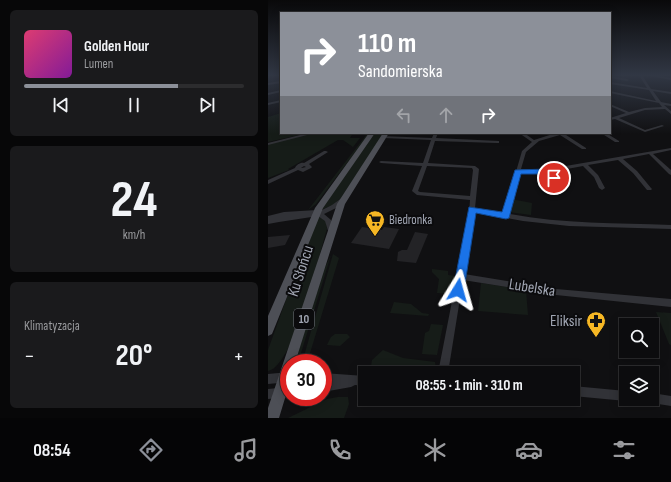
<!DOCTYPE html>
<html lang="pl">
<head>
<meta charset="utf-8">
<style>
  body { margin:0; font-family:"Sofia Sans Condensed",sans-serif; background:#1a1a1c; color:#f1f3f6; height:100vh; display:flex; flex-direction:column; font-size:15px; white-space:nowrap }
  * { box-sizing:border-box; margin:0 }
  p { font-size:13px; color:#9a9b9e }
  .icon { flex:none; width:22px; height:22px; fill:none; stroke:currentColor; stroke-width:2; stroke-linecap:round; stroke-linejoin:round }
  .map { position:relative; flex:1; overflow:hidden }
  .sheet { display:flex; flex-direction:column; gap:10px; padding:10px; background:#070708; width:268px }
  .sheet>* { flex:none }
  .guide { position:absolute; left:12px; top:12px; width:331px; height:122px; border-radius:0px; box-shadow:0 2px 10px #0003,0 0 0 1px #2c2c2e; background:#8c9099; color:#fff; overflow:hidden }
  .tools { position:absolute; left:351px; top:318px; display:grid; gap:8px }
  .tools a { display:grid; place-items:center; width:40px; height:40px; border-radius:0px; background:#0c0c0e; box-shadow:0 2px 10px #0003,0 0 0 1px #2c2c2e; font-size:20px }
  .speed { position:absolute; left:12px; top:354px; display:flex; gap:8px; font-size:20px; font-weight:700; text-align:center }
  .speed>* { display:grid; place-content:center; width:52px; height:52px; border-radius:50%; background:#0c0c0e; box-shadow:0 2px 10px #0003,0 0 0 1px #2c2c2e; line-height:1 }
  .speed .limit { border:6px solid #d22; background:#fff; color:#111 }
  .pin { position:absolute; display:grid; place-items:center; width:34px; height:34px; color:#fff; margin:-17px; border:2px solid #fff; border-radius:50%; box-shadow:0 1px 4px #0007 }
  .me { position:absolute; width:44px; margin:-22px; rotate:8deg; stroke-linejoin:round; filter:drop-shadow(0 0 3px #0008) }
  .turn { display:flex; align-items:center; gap:14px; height:84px; padding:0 12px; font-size:18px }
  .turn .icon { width:52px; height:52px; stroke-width:2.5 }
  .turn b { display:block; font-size:28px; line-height:34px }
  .lanes { display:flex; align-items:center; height:38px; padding:0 12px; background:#0003; justify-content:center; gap:20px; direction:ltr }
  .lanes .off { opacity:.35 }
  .big { font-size:30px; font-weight:700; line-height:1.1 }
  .sheet .tile { flex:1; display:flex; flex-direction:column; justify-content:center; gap:6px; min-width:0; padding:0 14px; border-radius:6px; background:#1a1a1c }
  .sheet .dial { align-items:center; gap:0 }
  .dial b { font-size:52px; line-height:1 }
  .song { display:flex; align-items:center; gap:12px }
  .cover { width:48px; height:48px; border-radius:6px; background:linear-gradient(135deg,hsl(340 70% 55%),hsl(290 70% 35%)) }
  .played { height:4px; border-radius:2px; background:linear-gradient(90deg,#8c9099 70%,#2c2c2e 70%) }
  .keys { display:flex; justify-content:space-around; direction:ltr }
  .heat { display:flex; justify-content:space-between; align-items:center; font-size:22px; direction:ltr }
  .trip { position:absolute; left:90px; top:366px; width:222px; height:40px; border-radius:0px; background:#0c0c0e; box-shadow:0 2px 10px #0003,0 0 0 1px #2c2c2e; font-weight:700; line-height:40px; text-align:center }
  .menu { display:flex; height:64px; justify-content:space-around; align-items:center; background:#050506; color:#9a9b9e }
  .menu .icon { width:28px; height:28px }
  .menu .current { color:#8c9099 }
  .menu b { font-size:18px; color:#f1f3f6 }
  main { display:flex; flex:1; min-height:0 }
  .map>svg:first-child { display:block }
  .green { fill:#161c18 }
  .building { fill:#232326 }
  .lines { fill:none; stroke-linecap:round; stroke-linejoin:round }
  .minor { fill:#313237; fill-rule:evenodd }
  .major { fill:#4d4f56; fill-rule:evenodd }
  .route { fill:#1a73e8; stroke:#114b97 }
  .labels { text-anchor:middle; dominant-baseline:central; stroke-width:4; stroke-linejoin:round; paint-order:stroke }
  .shield { fill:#0b0b0d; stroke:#747881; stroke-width:1 }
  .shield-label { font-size:12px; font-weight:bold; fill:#a1a6b3 }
  .poi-label { font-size:13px; fill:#a1a6b3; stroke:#0b0b0d; text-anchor:start }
  .near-street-label { font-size:16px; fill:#a1a6b3; stroke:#0b0b0d }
  .near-poi-label { font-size:16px; fill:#a1a6b3; stroke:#0b0b0d; text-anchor:end }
</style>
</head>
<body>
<main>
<section class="sheet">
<div class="tile">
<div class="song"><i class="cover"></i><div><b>Golden Hour</b><p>Lumen</p></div></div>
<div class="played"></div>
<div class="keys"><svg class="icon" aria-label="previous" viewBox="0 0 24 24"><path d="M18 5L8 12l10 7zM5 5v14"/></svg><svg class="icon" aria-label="pause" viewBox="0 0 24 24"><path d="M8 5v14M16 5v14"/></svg><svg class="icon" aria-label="next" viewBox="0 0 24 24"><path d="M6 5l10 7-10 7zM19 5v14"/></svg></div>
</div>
<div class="tile dial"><b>24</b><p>km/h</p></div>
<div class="tile"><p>Klimatyzacja</p>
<div class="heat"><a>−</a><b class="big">20°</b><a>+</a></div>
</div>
</section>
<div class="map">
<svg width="403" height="418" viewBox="0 0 403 418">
  <rect width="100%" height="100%" fill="#101012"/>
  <!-- green -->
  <path class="green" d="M13 113V133H40L0 142V117Z
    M45 133H85L82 138H92L85 147 75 140H70L20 169 21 170 0 178V144Z
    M106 133H116L73 198 65 205 53 210Z
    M99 134H101L48 204 40 210Z
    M243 199 264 203 263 215 240 212Z
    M52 217 58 221 59 229C51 254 26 367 0 371V350L33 258 49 218Z
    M65 254 71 258 39 363H34Z
    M63 255 30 363H26L54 274Z
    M164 269 180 271V275L187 276 184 294 169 293 171 279 164 272Z
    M213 283 258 290 260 315 210 311Z
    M126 302 143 304 154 313 161 314 160 316 122 313Z
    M388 312 403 313V345L401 344Z
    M163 324 175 325 169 355 154 354 157 333 161 331Z
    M67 334H79L82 337 72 346 59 345 63 337Z
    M115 350 135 358 167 362 168 370 165 373 102 372 104 360Z
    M70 397H80L81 404 76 418H20L59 399Z"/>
  <!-- building -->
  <path class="building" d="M94 227 114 230 116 227 131 229 121 249 83 243Z
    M147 232 160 234 148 263 129 261 130 252 134 250H139Z
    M22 235 17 245 0 248V237Z"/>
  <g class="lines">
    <!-- minor -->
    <path class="minor" d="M371 75H374L383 89 403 92V94L385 91 393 102 403 104V106L396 105 403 111V114L397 109 377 110 351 118 377 130 394 125 396 126 377 132 347 119 342 120V118L358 113 342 106V104L361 112 377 108 394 107 391 103 342 93V91L388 101 381 90 342 84V82L379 88Z
      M378 75H386L403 78V80Z
      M342 76 359 79 361 80 359 81 342 78Z
      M13 81V83L0 85V83Z
      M13 90V92L0 95V93Z
      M13 100V102L0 105V103Z
      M40 133H47L0 145V143Z
      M166 133H170L168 138 231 141V143H229L167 141 160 163 207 166 211 169 207 208 236 213 254 151 264 142 251 133H256L266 140 288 133H295L318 148V149H314L292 135 271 141 258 152 253 169H280L403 148V150L385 154 403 170V175L401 174 381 154 355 159 369 171 383 188 384 189 383 190H379L365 173 350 160 320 165 330 175 337 188 334 190 331 188 326 177 315 166 283 172 292 185 289 187 287 186 278 173H253L242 214C295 224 349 223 403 225V229L301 226 255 221 207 212 196 274 288 289 403 299V307L288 295 195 280 180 373H170L201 214 202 200 149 195 144 191 154 166 113 163 111 162 113 161 155 163 163 140 115 138 113 137V136L164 138ZM159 166 204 168 205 170 202 196 152 192 150 191Z
      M333 133H338L351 141V142H347Z
      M56 151H58L60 152 41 164 44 167 43 168 35 172 30 170 0 184V180L27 168C28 165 33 162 36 163ZM36 166 38 167 34 168H33Z
      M75 197 78 199 77 200 68 208 56 214 63 220 66 232 65 234H61L57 221 50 216 11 222 0 224V216L16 212 49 210 52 211 64 205Z
      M21 372V382L0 384V374Z
      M55 373 97 376V386L87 385 83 387 55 392Z
      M305 386 358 391V399H362L358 401 305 396Z
      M21 387V397L0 399V389Z
      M384 393 403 396V406L384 403 380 402 379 399H384Z"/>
    <!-- major -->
    <path class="major" d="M101 133H107L55 208 4 334 0 336V316L47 208Z
      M115 133H121L77 204 27 363H21V385L11 418H0V408L69 204Z"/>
  </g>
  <!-- sky -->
  <linearGradient id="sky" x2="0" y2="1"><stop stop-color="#09090a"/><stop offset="0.56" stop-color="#313744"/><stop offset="1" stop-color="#313744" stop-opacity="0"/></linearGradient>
  <rect width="403" height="134" fill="url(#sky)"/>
  <!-- route -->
  <path class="route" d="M280 169 289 177V180H283L278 174H253L241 218 238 219 208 213 196 290 195 293 190 295 186 293 185 290 201 207 234 212 247 170Z"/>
  <!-- icons -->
  <defs>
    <g id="supermarket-pin" transform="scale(1)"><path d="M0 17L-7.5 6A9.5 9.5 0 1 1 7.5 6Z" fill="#f6b724" stroke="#0b0b0d"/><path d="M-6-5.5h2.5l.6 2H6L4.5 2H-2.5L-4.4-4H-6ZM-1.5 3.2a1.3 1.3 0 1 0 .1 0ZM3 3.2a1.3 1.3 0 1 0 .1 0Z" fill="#111"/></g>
    <g id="pharmacy-pin" transform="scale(1)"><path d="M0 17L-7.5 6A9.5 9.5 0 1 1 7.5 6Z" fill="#f6b724" stroke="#0b0b0d"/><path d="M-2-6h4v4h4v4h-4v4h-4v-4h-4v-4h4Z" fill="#111"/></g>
  </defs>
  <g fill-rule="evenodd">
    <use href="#supermarket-pin" x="107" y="220"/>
    <use href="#pharmacy-pin" x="328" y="321"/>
  </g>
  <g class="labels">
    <!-- shield labels -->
    <rect class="shield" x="26" y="309" width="20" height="20" rx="3"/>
    <g class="shield-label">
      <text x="36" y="319">10</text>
    </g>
    <!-- poi labels -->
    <g class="poi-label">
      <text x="121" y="220">Biedronka</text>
    </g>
    <!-- near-street labels -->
    <g class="near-street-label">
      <text transform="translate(33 271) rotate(-72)">Ku Słońcu</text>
      <text transform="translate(264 288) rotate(9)">Lubelska</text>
    </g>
    <!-- near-poi labels -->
    <g class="near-poi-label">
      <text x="314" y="321">Eliksir</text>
    </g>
  </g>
</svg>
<div class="tools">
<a><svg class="icon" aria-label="search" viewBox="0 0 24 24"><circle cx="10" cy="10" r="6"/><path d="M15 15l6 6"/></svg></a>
<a><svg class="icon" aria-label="layers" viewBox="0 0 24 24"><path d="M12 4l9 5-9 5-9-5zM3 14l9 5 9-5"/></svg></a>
</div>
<div class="speed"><div class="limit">30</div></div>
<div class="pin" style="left:286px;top:178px;background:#d93025"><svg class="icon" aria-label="arrive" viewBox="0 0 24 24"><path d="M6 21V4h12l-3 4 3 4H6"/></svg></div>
<svg class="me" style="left:190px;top:290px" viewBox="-20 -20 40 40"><path d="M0-17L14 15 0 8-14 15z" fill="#1a73e8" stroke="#fff" stroke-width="4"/></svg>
<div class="trip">08:55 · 1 min · 310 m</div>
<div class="guide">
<div class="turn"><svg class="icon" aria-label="right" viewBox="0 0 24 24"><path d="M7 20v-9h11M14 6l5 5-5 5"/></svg><div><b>110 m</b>Sandomierska</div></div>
<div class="lanes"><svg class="icon off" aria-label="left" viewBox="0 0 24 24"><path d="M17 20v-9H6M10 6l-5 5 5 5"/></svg><svg class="icon off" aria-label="ahead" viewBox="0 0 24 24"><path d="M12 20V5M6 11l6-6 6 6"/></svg><svg class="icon" aria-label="right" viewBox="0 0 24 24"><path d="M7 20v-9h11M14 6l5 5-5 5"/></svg></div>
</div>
</div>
</main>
<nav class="menu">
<b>08:54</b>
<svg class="icon current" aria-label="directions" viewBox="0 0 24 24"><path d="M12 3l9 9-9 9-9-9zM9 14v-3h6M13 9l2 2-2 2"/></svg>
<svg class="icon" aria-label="music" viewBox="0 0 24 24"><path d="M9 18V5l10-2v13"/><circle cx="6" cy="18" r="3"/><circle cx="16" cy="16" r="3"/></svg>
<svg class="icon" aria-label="phone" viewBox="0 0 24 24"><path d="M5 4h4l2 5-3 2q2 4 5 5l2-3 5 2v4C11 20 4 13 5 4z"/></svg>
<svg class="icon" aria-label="climate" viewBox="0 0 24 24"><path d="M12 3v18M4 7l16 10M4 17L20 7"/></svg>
<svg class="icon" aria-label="car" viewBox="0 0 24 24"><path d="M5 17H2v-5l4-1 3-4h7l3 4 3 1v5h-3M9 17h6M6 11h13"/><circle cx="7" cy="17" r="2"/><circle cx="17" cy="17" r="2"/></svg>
<svg class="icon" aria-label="filters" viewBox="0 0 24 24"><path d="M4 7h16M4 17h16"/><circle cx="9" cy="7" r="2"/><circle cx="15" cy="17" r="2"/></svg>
</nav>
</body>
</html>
